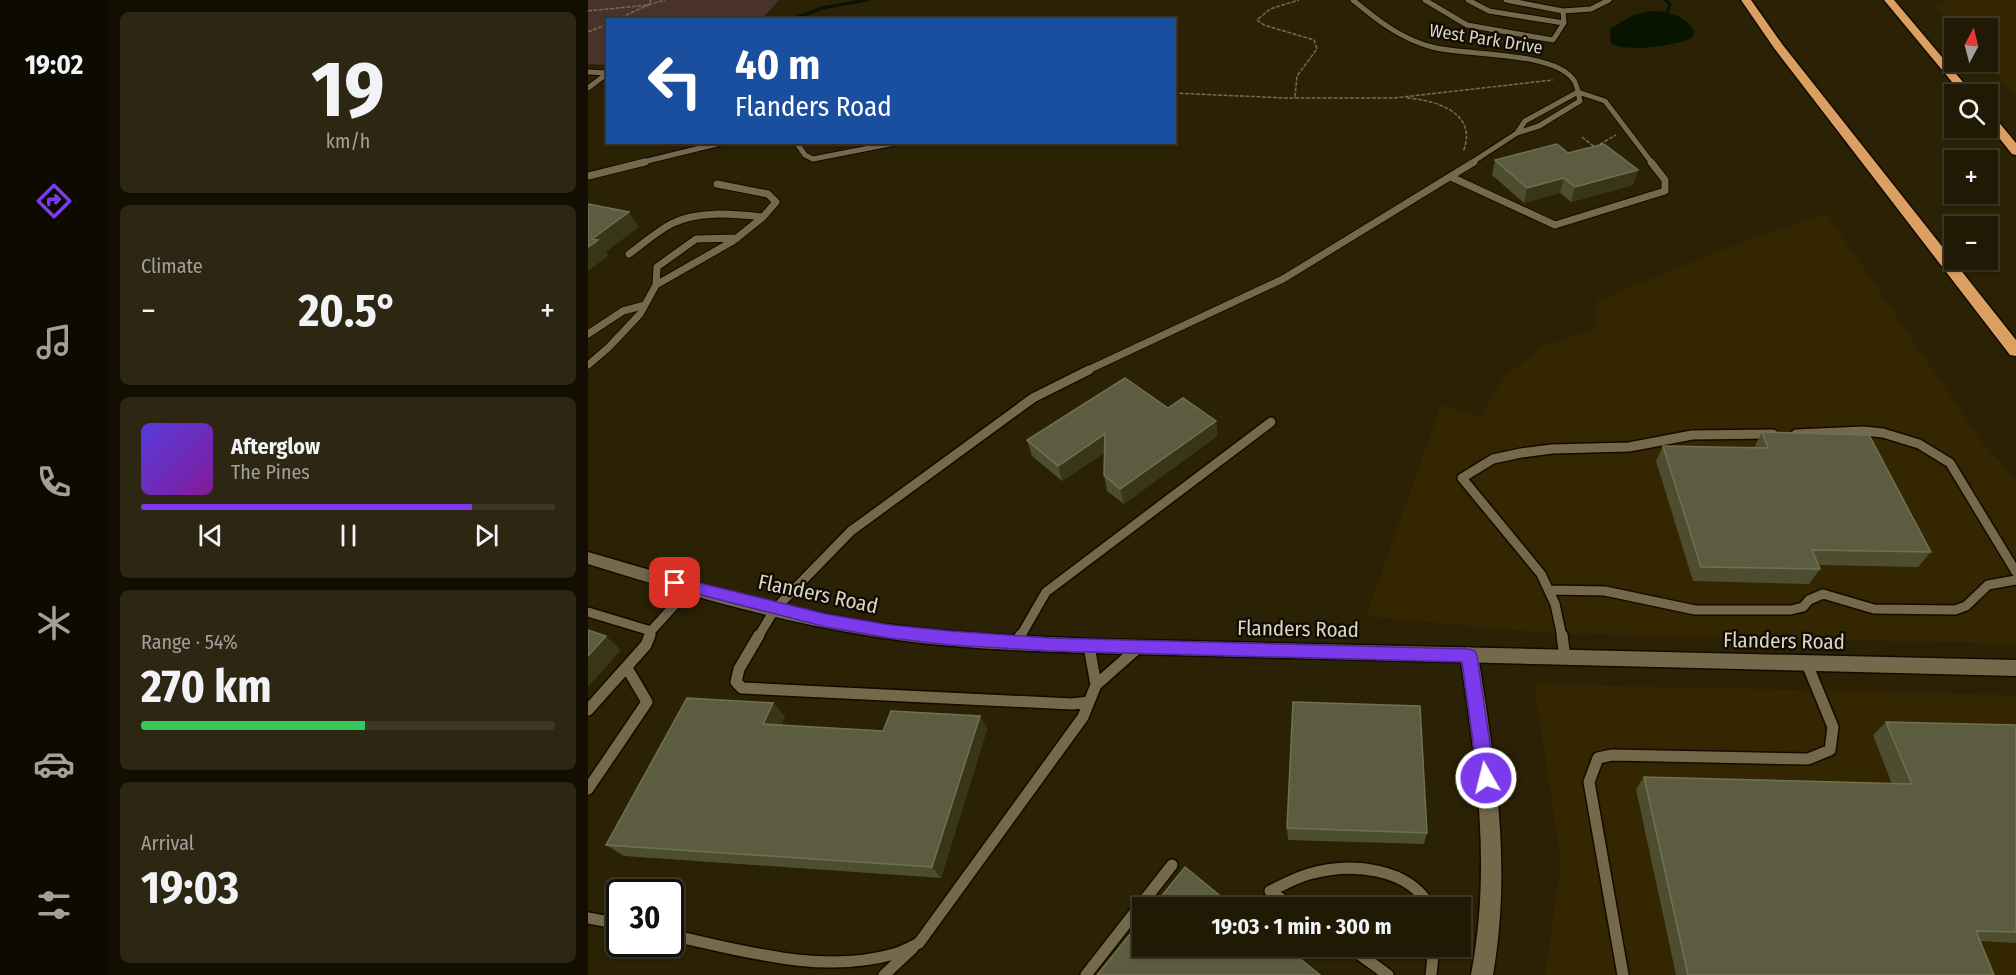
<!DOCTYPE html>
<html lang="en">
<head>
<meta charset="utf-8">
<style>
  body { margin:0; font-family:"Fira Sans Condensed",sans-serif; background:#2d2613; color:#f1f3f6; height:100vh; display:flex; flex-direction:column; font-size:22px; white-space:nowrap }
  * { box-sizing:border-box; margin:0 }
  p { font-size:20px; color:#a2a09a }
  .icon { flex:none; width:33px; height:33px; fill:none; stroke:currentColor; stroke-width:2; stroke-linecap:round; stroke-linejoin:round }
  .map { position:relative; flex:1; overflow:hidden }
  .side { display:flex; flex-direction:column; gap:12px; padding:12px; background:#120e02; width:480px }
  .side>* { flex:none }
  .top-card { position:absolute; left:18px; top:18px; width:570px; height:126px; border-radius:0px; box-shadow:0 2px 4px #0004,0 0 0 2px #3d3826; background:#1a4fa0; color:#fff; overflow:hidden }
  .needle { width:39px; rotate:7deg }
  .tools { position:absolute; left:1356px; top:18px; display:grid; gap:12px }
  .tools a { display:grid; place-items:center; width:54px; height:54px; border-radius:0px; background:#201904; box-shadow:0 2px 4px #0004,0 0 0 2px #3d3826; font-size:30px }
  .speed { position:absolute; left:18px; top:879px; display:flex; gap:12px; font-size:30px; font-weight:700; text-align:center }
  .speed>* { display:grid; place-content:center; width:78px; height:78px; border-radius:50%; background:#201904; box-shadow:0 2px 4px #0004,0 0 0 2px #3d3826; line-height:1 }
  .speed .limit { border:3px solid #111; border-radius:9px; background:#fff; color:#111 }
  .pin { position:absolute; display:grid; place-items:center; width:51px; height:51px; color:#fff; margin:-26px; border-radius:12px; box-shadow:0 3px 9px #0006 }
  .me { position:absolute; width:66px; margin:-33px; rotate:352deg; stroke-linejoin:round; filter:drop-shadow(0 0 4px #0008) }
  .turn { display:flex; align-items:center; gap:21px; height:126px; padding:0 30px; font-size:27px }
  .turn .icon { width:78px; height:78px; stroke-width:2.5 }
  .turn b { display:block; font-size:42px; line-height:51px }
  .big { font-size:45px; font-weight:700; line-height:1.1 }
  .side .card { flex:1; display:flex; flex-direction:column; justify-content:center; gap:9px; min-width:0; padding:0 21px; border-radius:9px; background:#2d2613 }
  .side .dial { align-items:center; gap:0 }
  .dial b { font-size:78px; line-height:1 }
  .song { display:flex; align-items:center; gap:18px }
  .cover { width:72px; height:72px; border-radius:9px; background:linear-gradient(135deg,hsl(250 70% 55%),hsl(290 70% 35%)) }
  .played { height:6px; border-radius:3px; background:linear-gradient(90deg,#7c3aed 80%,#3d3826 80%) }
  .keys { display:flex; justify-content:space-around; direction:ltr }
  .heat { display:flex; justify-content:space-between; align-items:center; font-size:33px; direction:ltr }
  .charge { height:9px; border-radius:4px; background:linear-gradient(90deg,#34c759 54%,#3d3826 0) }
  .trip { position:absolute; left:544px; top:897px; width:339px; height:60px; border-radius:0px; background:#201904; box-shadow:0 2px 4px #0004,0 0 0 2px #3d3826; font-weight:700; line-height:60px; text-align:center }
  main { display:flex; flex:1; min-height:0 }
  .dock { display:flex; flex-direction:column; width:108px; justify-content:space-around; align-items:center; background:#0d0a02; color:#a2a09a }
  .dock .icon { width:42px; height:42px }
  .dock .current { color:#7c3aed }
  .dock b { font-size:27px; color:#f1f3f6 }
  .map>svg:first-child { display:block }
  .built { fill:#332601 }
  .green { fill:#483229 }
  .water { fill:#061400 }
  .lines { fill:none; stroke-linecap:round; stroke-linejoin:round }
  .stream { stroke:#061400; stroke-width:3 }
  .service-far3-casing { stroke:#140a00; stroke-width:7 }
  .service-far2-casing { stroke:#140a00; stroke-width:9 }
  .service-far1-casing { stroke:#140a00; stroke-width:12 }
  .service-casing { stroke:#140a00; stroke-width:14 }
  .minor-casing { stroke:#140a00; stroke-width:3 }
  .secondary-casing { stroke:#140a00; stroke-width:3 }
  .motorway-casing { stroke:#140a00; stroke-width:3 }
  .path { stroke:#746c55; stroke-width:1.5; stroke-dasharray:4 1.5; stroke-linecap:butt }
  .service-far3 { stroke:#75694c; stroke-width:5 }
  .service-far2 { stroke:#75694c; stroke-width:7 }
  .service-far1 { stroke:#75694c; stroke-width:9 }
  .service { stroke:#75694c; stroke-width:11 }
  .minor { fill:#75694c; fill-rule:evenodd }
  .secondary { fill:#75694c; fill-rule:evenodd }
  .motorway { fill:#da9f61; fill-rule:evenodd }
  .wall { fill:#4d4e30 }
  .shaded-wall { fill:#393618 }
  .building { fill:#5c5d40; stroke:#707055; stroke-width:1.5 }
  .route { fill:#7c3aed; stroke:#51269a; stroke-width:1.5 }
  .labels { text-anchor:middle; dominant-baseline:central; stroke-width:4.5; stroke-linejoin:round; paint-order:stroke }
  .far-street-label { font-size:18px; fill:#dbd5c5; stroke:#100b03 }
  .street-label { font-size:21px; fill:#dbd5c5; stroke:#100b03 }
</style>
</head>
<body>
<main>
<nav class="dock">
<b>19:02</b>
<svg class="icon current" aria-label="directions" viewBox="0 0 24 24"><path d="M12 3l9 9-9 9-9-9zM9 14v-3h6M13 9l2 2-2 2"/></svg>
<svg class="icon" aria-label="music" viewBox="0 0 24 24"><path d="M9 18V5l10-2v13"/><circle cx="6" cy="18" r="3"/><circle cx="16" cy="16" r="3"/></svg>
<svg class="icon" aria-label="phone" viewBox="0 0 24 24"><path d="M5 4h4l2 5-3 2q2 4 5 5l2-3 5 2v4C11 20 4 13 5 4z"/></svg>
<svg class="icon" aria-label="climate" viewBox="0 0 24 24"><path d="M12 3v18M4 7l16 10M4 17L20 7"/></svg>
<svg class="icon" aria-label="car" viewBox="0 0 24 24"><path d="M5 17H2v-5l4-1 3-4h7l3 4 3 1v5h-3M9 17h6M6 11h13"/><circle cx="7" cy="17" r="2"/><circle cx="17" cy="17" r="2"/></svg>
<svg class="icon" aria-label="filters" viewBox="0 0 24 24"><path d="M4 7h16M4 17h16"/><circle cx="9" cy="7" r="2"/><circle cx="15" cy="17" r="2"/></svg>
</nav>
<section class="side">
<div class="card dial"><b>19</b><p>km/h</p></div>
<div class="card"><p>Climate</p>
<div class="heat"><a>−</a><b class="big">20.5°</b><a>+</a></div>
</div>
<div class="card">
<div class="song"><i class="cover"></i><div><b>Afterglow</b><p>The Pines</p></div></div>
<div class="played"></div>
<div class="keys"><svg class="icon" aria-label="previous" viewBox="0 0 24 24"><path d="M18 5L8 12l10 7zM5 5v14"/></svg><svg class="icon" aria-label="pause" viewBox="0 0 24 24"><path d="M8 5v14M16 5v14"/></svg><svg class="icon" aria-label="next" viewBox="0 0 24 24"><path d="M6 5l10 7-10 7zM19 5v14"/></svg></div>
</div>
<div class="card"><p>Range · 54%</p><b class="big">270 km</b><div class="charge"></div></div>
<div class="card"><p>Arrival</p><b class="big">19:03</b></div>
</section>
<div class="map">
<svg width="1428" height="975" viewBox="0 0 1428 975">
  <rect width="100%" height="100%" fill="#2b2105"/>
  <!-- built -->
  <path class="built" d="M1363 0H1428V96L1397 62H1400V28H1367L1345 4Z
    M1239 214 1394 442 1428 478V643L1203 640 946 632 778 616 853 405 891 417 915 378 953 347 1007 329 1009 301 1156 241Z
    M946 684 1428 695V975H957L973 862Z"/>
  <!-- green -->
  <path class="green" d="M0 0H191L174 19 20 20 19 65 0 64Z"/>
  <!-- water -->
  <path class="water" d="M1067 11C1082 12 1100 17 1106 32L1105 37C1090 46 1036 53 1023 43L1022 29C1041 18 1041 14 1067 11Z"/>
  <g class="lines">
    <!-- stream -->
    <path class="stream" d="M1077 0 1082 4 1079 13
      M202 20 234 8 279 0"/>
    <!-- service-far3 casing -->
    <g class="service-far3-casing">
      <path id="service-far3" d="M765 0C789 20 813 39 844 47 878 56 964 51 985 79 990 85 990 94 992 101L951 126 929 133 883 163
        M837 0 879 25 965 40 976 23
        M880 0 901 11 976 23 975 11 1003 9 1021 0
        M918 0 975 11
        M0 72 20 73
        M0 88 20 73
        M990 92 1017 101 1064 163
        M929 133 937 121 990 92
        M208 142 217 155 225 159 312 142
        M51 163 137 142"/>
    </g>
    <!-- service-far2 casing -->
    <g class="service-far2-casing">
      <path id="service-far2" d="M0 176 57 162
        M863 177 967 225 1077 191V180L1063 162
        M41 254C55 244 68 232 83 224 110 210 146 214 175 217L188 202 180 194 129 184
        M68 285 69 267 108 239 149 238
        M0 334 35 311 57 305
        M0 365 21 347 52 314 68 285 145 241 175 217
        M498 371 695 279 886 162"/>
    </g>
    <!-- service-far1 casing -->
    <g class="service-far1-casing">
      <path id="service-far1" d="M1208 434 1275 431 1295 433 1331 444 1362 463 1428 572
        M963 590 1017 591 1107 610H1203L1215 607 1221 600 1235 594 1286 609 1367 610 1378 606 1400 585 1428 580
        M0 612 63 631
        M61 637 63 631 103 587
        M170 637 187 609 263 531 445 398 501 370
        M432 637 458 592 683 422
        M974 637 967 604 953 574 874 478 905 459 933 453 964 449 1041 447 1104 435 1185 434"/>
    </g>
    <!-- service casing -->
    <g class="service-casing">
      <path id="service" d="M171 635 151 669 148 682 154 688 484 704 501 702 508 685 501 646
        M974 635 977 658
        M428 643 433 635
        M508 685 551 647
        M0 710 58 645 62 635
        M0 789 59 702 39 668
        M706 908 682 891C695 885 707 878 721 874 763 862 821 867 843 908
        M0 918 32 924
        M82 935C153 950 233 975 306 954 314 952 323 947 331 943L495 717 501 702
        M760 946 800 975
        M296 975 325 948
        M498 975 584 865
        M843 975 846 946
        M1035 975 1001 782 1010 758 1024 755 1220 759 1242 750 1245 727 1219 664"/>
    </g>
    <!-- minor casing -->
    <g class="minor-casing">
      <path id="minor" d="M881 647 887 650 890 655C907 765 924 864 905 975H883C904 864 888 765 872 655L875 650Z"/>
    </g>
    <!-- secondary casing -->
    <g class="secondary-casing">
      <path id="secondary" d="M0 552C93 579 187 607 283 622 357 633 431 636 505 639L1428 660V676L505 653C431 651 356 648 283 636 187 621 93 593 0 564Z"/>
    </g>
    <!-- motorway casing -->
    <g class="motorway-casing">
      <path id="motorway" d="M1153 0H1163L1194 44 1428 340V356L1422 355 1186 48Z
        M1296 0H1306L1385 94H1374Z
        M1400 113 1404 114 1428 143V155L1424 154 1400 124Z"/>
    </g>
    <!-- path -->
    <path class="path" d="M0 11 60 5 77 0
      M28 20 60 5 63 0
      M0 32 20 24
      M586 93 698 98H806L965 80
      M707 97 709 76 729 49 726 40 676 25 669 20 682 9 711 0
      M819 98C848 100 891 113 875 152
      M994 137 1008 148
      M1007 147 1028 135"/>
    <!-- service-far3 -->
    <use href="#service-far3" class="service-far3"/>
    <!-- service-far2 -->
    <use href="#service-far2" class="service-far2"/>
    <!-- service-far1 -->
    <use href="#service-far1" class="service-far1"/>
    <!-- service -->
    <use href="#service" class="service"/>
    <!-- minor -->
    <use href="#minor" class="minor"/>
    <!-- secondary -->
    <use href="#secondary" class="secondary"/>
    <!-- motorway -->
    <use href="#motorway" class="motorway"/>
  </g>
  <!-- wall -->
  <path class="wall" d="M980 153 1050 170 1045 185 983 202 972 193 936 203 904 175 907 160Z
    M580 408 628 421 629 436 536 504 519 491 516 475V453L474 481 444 456 439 440Z
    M1174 432 1343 552 1330 567 1230 565 1232 569 1221 584 1105 581 1068 461 1075 446 1166 448Z
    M185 703 197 717 193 725 295 731 392 716 399 729 353 878 36 856 18 845Z
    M1298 722 1428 725V943L1392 941 1406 975H1088L1048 789 1056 777 1304 784 1285 735Z
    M699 828 839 833 836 844 700 840Z"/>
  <!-- shaded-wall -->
  <path class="shaded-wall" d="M1050 170 1045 185 983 202 987 187Z
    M976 178 972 193 936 203 939 188Z
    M41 212 51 227 18 252 20 256 0 271V247L4 239Z
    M628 421 629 436 536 504 532 489Z
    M517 434 520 450 474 481 470 466Z
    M18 636 33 650 0 687V656Z
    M185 703 197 717 188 737 175 724Z
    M392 716 399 729 353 878 344 867Z"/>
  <!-- building -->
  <path class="building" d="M969 144 980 153 1016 144 1050 170 987 187 976 178 939 188 907 160Z
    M0 204 41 212 4 239 10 240 0 247Z
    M537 378 580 408 595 398 628 421 532 489 516 475 517 434 470 466 439 440Z
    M1174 432 1281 435 1343 552 1224 550 1232 569 1113 567 1075 446 1180 448Z
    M0 630 18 636 0 656Z
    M99 698 185 703 175 724 295 731 303 711 392 716 344 867 18 845Z
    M705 702 832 706 839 833 699 828Z
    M1298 722 1428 725V932L1388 931 1406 975H1100L1056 777 1324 784Z
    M597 867 647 908H564Z
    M555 918V946H696L732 975H509Z"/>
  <!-- route -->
  <path class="route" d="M87 577 238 614 302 625 362 631 462 638 881 649 887 651 889 656 907 778 905 784 898 787 892 784 890 778 874 662 462 651 362 645 302 638 238 627 82 587 80 583 82 578Z"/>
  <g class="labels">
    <!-- far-street labels -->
    <g class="far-street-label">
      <text transform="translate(898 39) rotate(9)">West Park Drive</text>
    </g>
    <!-- street labels -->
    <g class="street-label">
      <text transform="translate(230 594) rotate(12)">Flanders Road</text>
      <text transform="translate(710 629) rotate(1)">Flanders Road</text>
      <text transform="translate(1196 641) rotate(1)">Flanders Road</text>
    </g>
  </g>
</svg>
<div class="tools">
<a><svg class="needle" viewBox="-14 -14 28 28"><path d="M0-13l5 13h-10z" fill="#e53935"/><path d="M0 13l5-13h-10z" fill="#a2a09a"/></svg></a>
<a><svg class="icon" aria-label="search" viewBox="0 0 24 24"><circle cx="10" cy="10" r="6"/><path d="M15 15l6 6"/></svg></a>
<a>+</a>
<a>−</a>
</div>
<div class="speed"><div class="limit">30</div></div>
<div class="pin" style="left:87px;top:583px;background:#d93025"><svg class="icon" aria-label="arrive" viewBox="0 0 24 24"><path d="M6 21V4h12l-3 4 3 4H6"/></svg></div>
<svg class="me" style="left:898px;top:778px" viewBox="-20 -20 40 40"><circle r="17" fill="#7c3aed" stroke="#fff" stroke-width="3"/><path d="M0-11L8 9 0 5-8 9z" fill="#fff"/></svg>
<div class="trip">19:03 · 1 min · 300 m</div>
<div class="top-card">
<div class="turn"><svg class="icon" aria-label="left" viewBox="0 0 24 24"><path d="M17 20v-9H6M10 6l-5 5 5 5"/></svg><div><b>40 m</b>Flanders Road</div></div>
</div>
</div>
</main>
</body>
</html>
